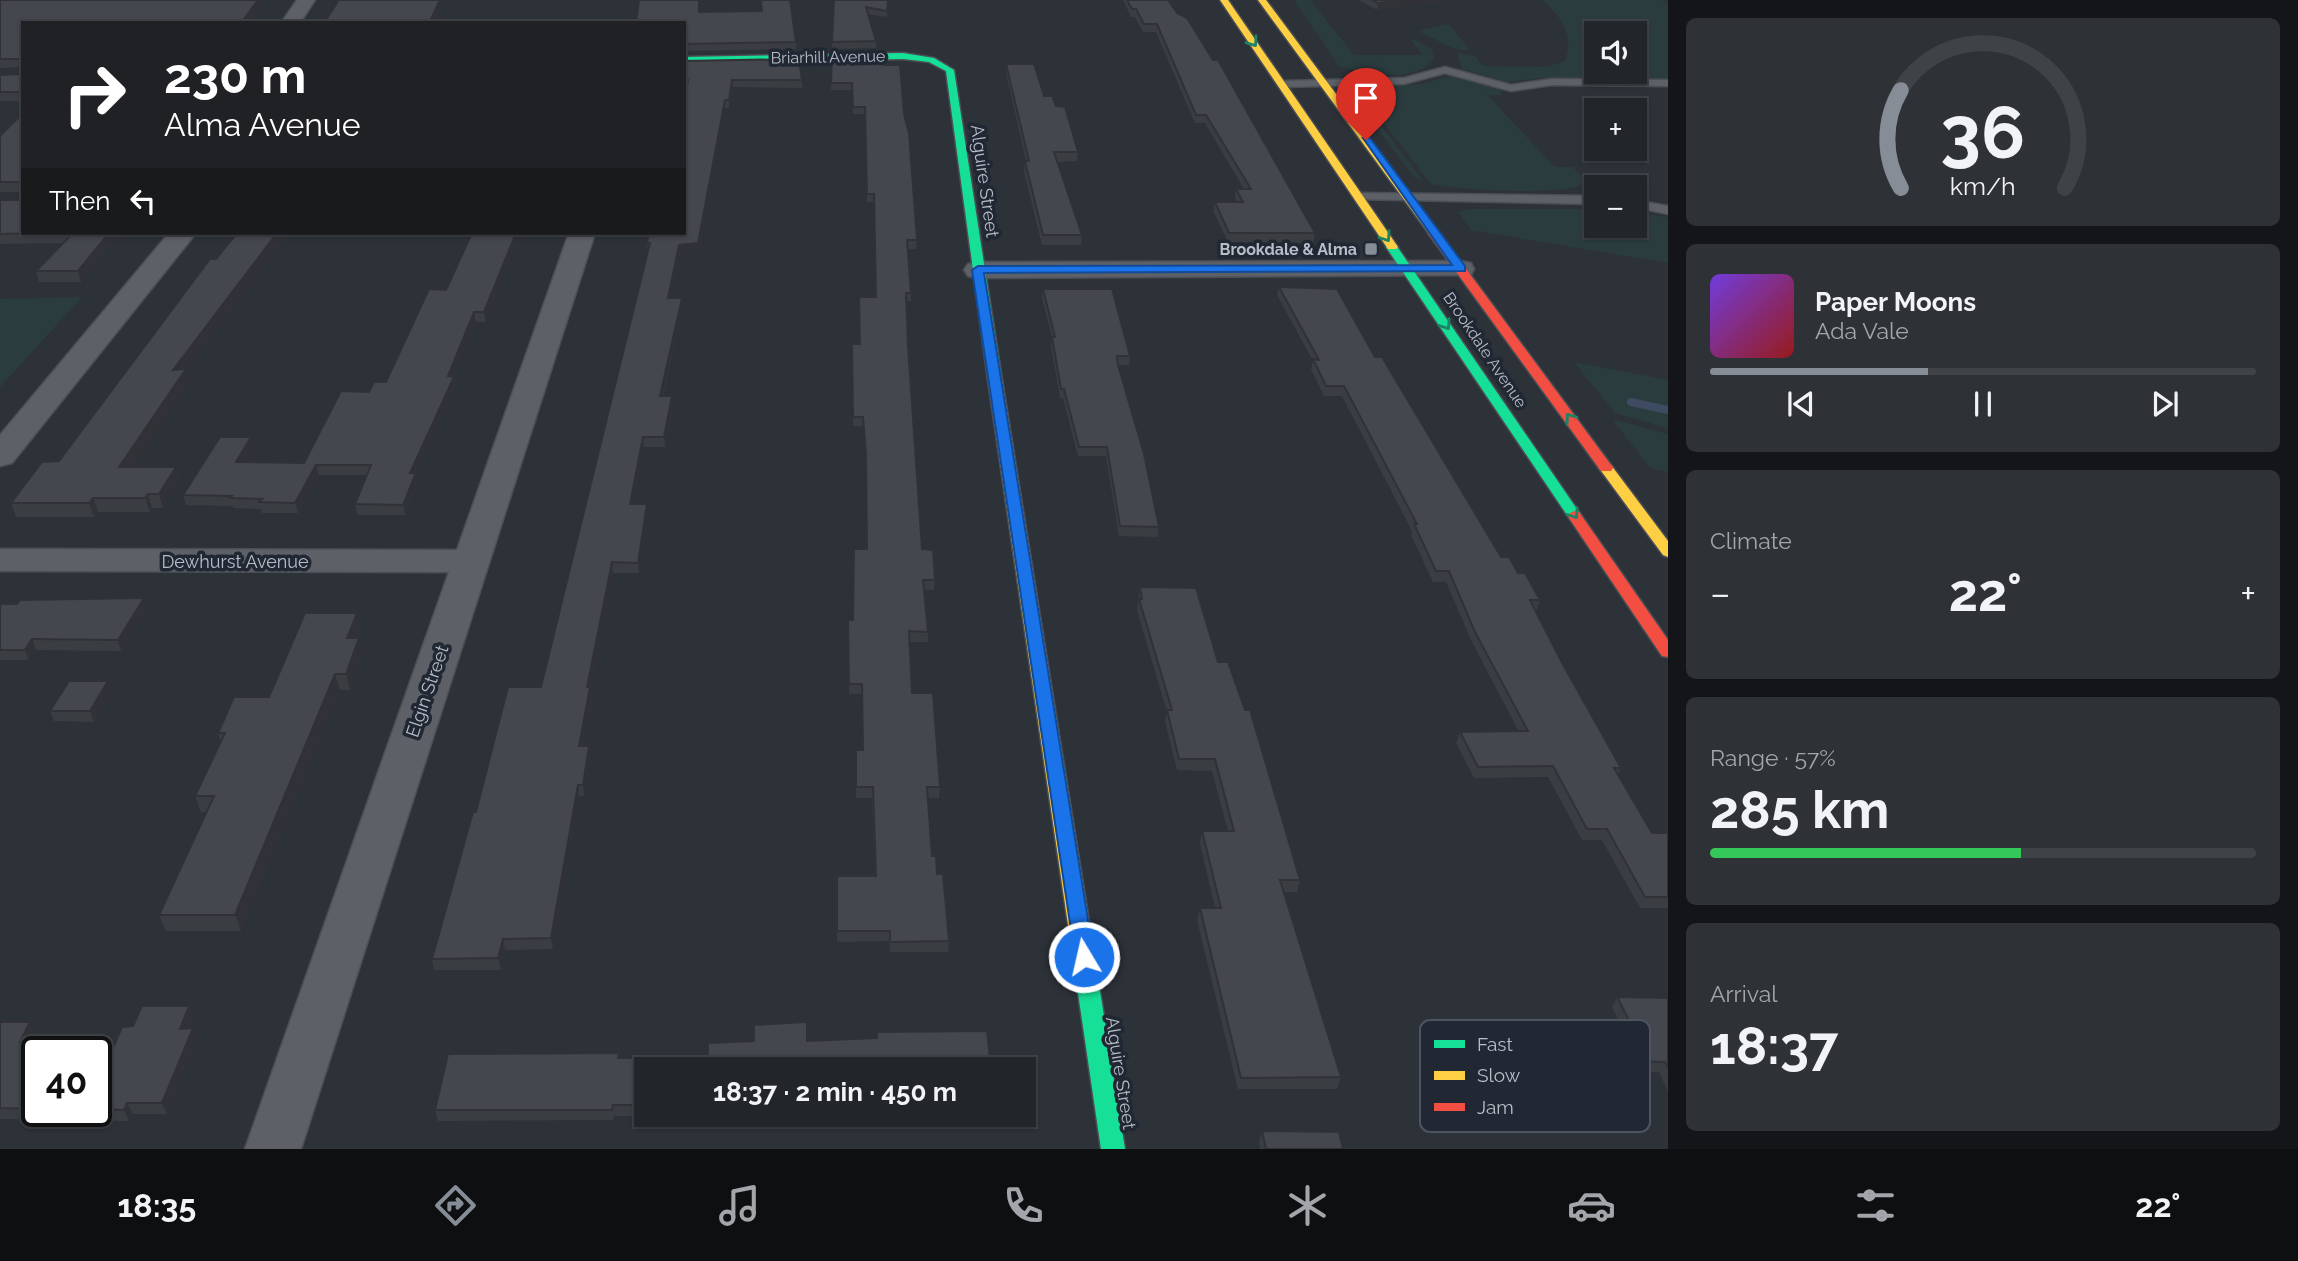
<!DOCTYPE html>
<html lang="en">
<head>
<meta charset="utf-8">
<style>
  body { margin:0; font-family:Raleway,sans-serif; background:#2e3237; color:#f1f3f6; height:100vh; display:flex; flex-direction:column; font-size:26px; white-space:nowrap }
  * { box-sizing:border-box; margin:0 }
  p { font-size:23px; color:#a2a5a9 }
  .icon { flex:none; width:38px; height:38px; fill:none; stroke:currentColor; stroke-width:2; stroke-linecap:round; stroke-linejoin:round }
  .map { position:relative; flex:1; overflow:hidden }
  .drawer { display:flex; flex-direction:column; gap:18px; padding:18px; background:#131518; width:630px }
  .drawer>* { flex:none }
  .top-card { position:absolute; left:21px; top:21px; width:665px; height:214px; border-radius:0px; box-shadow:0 2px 5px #0004,0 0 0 2px #3f4347; background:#202124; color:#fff; overflow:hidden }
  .tools { position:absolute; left:1584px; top:21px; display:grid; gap:14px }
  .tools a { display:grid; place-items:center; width:63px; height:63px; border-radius:0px; background:#22262b; box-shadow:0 2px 5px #0004,0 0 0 2px #3f4347; font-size:35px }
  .speed { position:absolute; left:21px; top:1036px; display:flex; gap:14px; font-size:35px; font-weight:700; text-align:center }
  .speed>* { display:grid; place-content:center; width:91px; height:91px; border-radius:50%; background:#22262b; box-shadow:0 2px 5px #0004,0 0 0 2px #3f4347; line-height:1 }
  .speed .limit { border:4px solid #111; border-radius:10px; background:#fff; color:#111 }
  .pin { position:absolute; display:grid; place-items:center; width:60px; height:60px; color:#fff; margin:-72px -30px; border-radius:50% 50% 50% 0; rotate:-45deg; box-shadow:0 0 7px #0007 }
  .pin .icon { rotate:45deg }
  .me { position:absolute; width:77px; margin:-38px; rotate:351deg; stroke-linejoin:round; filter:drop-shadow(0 0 5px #0008) }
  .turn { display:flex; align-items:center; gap:24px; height:147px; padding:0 28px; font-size:32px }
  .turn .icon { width:91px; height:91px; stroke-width:2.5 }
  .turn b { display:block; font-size:49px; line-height:60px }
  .then { display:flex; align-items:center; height:66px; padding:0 28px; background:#0003; gap:14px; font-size:26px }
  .big { font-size:52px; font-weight:700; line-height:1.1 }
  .drawer .widget { flex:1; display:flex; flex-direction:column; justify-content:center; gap:10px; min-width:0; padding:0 24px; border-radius:10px; background:#2e3237 }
  .drawer .dial { align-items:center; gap:0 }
  .dial svg { height:182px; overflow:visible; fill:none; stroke:#3f4347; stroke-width:7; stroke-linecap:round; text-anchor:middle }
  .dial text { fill:#f1f3f6; stroke:none }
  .song { display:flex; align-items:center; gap:21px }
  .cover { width:84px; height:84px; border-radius:10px; background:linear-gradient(135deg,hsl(260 70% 55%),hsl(0 70% 35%)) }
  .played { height:7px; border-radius:4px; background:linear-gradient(90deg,#878d97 40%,#3f4347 40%) }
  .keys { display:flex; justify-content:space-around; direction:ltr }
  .heat { display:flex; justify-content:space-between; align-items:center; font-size:38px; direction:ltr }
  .charge { height:10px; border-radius:5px; background:linear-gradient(90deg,#34c759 57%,#3f4347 0) }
  .trip { position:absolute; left:634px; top:1057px; width:402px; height:70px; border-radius:0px; background:#22262b; box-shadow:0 2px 5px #0004,0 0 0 2px #3f4347; font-weight:700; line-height:70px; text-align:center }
  .tab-bar { display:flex; height:112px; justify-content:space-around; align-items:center; background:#0e0f11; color:#a2a5a9 }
  .tab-bar .icon { width:49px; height:49px }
  .tab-bar .active { color:#878d97 }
  .tab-bar b { font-size:32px; color:#f1f3f6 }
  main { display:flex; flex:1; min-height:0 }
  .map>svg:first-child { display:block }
  .green { fill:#2b3c3f; fill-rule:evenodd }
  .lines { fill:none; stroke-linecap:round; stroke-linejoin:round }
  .stream { stroke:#3e4b61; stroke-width:8 }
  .lane-casing { stroke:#4b4e54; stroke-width:3 }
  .street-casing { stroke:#4b4e54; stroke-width:3 }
  .fast-casing { stroke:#4b4e54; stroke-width:3 }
  .slow-casing { stroke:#4b4e54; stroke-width:3 }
  .jam-casing { stroke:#4b4e54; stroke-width:3 }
  .lane { fill:#5d6067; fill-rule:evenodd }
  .street { fill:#5d6067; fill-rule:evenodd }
  .fast { fill:#16e098; fill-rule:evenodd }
  .slow { fill:#ffcf43; fill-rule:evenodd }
  .jam { fill:#f24e42; fill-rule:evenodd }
  .wall { fill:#3a3e43; fill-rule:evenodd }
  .shaded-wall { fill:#303237 }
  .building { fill:#44484e; stroke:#303237; stroke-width:2 }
  .oneway { stroke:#1c8466 }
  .route { fill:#1a73e8; stroke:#114b97; stroke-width:2 }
  .poi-dot { fill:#878d97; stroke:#212833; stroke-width:2.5 }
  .labels { text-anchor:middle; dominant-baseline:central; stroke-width:7; stroke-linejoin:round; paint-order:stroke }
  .far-street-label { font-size:16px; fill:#b8bec9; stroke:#212833 }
  .far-poi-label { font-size:16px; font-weight:bold; fill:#b8bec9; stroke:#212833; text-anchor:end }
  .street-label { font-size:18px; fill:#b8bec9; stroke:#212833 }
  .key { fill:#212833; stroke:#4e5560; stroke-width:2 }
  .key-label { font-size:19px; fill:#b8bec9 }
</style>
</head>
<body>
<main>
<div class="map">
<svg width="1668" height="1149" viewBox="0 0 1668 1149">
  <rect width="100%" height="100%" fill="#2d3239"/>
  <!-- green -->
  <path class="green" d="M1294 0H1310L1354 55H1423L1411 40 1413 39 1432 49 1434 59C1415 84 1365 74 1339 66Z
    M1543 0H1662L1668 4V79L1540 78 1506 82 1462 69 1457 53 1474 55 1483 66 1545 67 1564 62C1575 39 1563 18 1543 0ZM1596 33H1634V72H1596Z
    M1449 24 1470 50C1451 52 1435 37 1417 31Z
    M1450 76 1501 90 1502 95H1487L1555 167H1573L1584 179 1582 184C1563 196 1456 190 1431 184L1359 91 1420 84Z
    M1357 94 1424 182 1415 178 1353 97Z
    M1472 209H1596V226H1634L1635 212 1668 217V263L1471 230 1458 212Z
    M82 297 0 387V299Z
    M1574 362 1668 380V428L1615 413Z
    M1612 419 1668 434V472L1650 468Z"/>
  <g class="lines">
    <!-- stream -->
    <path class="stream" d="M1631 402 1668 410"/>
    <!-- lane casing -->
    <g class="lane-casing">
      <path id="lane" d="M1445 67 1511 85 1552 79 1668 80V86L1552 85 1511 91 1445 73 1404 84 1283 87 1278 84 1283 81 1404 78Z
        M1359 193 1596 196V204L1355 199 1353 197Z
        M1634 200 1668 206V214L1634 207Z"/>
    </g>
    <!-- street casing -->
    <g class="street-casing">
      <path id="street" d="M297 0H315L300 23H281Z
        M169 233H196L12 463 0 466V435Z
        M569 233H595L301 1149H245L449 572 0 571V549L457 550Z
        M1461 261 1471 263 1474 269 1471 275 978 278 968 276 964 270 968 264 978 262Z"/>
    </g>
    <!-- fast casing -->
    <g class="fast-casing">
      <path id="fast" d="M903 53 934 58 954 70 1002 380 1000 383 995 384 988 380 946 71 929 62 903 59 684 63V57Z
        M1392 244 1396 245 1581 515 1579 518 1574 519 1567 515 1386 247Z
        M1084 951 1091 953 1095 959 1125 1149H1101L1073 959 1077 953Z"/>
    </g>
    <!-- slow casing -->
    <g class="slow-casing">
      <path id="slow" d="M1220 0H1228L1398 247 1396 249H1388Z
        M1258 0H1266L1438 231V235H1430Z
        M995 376 1002 380 1095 959 1091 965 1084 967 1077 965 1073 959 988 380Z
        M1606 464 1611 465 1668 541V557L1663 555 1599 468Z"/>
    </g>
    <!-- jam casing -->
    <g class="jam-casing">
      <path id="jam" d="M1434 230 1438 231 1611 465 1613 468 1611 471H1601L1428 233Z
        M1574 511 1579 512 1668 640V657L1662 656 1567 515Z"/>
    </g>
    <!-- lane -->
    <use href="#lane" class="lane"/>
    <!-- street -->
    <use href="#street" class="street"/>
    <!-- fast -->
    <use href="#fast" class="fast"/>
    <!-- slow -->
    <use href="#slow" class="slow"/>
    <!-- jam -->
    <use href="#jam" class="jam"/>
  </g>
  <!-- wall -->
  <path class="wall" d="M0 0 23 23V101H0V75L22 74V67L0 68Z
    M834 0H888L887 17 868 14 876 41V48L832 49Z
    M1123 0H1168L1315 233 1313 243 1228 242 1213 211 1215 202H1237L1235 197 1236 189H1244L1205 123H1195L1156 32H1143L1135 17H1131Z
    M1359 0H1446L1445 2 1377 10Z
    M699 12 796 42V49L684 51V23Z
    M832 59 884 65 904 114 917 240 916 249H907L911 293V301H906L922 549 935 580 934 590H924L928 632V642H909L912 693 940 787 939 798H928L932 856 937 874 949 941 948 952H890L889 941 837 942V876H875L872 798H856V750H863L862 694H849L848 620H853L867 549 866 464 863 426H853L852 344H860L875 297 874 202H867L865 114H853L852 90H831Z
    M684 61 802 80V88L733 87 729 108H725L699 252 680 254 670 298H682L683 307 663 396H672L673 406 665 447H644L633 504 648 514 639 573H613L591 689 592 698 583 746H589L590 757 584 796H579L553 949 505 950 501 970H434L432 959 476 812 541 687 648 252 647 243 684 233 686 87H684Z
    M1006 64 1056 106 1078 152 1077 161 1057 162 1082 235 1081 245H1042L1024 171 1025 161H1026L1006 73Z
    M23 113V233H120L81 282H39L36 271 63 243 0 244V200H21L22 192H0V136Z
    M237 233H289L186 370 190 383 133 467H176L180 481 163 508H152L150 512H98L94 517H16L11 503 59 461Z
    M472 233 486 322H476L453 376 454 377 456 386 416 474 418 483 405 515H357L355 504 367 475H319L298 513H262L261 509 233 508V506L186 505 183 495 254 447 245 462 304 463 369 392 386 382 446 290Z
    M1279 287 1375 357 1501 557 1518 573 1540 600 1536 611 1561 661 1621 768 1618 775 1652 833H1668V908H1640L1602 840H1582L1548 777 1474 778 1456 743 1460 732H1519L1472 642 1446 582H1433L1411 535 1412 531 1342 396H1324L1311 369 1313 361 1277 295Z
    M1043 289 1130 356 1129 365H1119L1159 527 1158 537 1119 536 1106 456H1078L1063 398H1060L1051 346 1052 337 1042 298Z
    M1140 587 1218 662 1300 880 1297 892H1284L1341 1077 1337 1089H1238L1197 920 1200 908H1215L1200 843 1202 831H1228L1212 771 1177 770 1165 721 1167 712 1137 610Z
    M0 606 148 608 121 651 36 650 29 660H0Z
    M357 613 361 628 357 638 363 653 350 690H340L241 931H166L159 915 206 812H201L195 796 221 743 218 733 269 697Z
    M108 681 112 692 94 722 54 721 50 711Z
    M1617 997 1668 998V1092L1659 1072 1606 1071 1610 1080 1604 1091 1548 1090 1527 1038 1532 1028 1608 1029 1610 1024H1620L1612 1007Z
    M189 1006 193 1017 189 1028H193L197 1039 167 1114H133L129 1121 0 1119V1022L36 1033 31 1042H45L48 1049 112 1050 133 1026ZM37 1052H96V1111H37Z
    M619 1058H654L655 1069H646V1115H651V1116H614L613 1120 438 1121 435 1110Z
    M915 1115H995L994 1124H916Z
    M1262 1131 1343 1149H1260L1259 1142Z"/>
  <!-- shaded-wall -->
  <path class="shaded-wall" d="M258 0H265L249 23H241Z
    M440 0H445L433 23H429Z
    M1405 0H1446L1445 2 1377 10 1378 3Z
    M732 80 733 87 729 108V100Z
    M725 100V108L699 252 680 254 668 307V298L679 245Z
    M109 233H120L81 282 78 271Z
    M277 233H289L186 370 190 383 124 481 119 467 173 370Z
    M516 233H520L486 322 484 312Z
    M682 298 683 307 660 406V396Z
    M474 312 476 322 449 386 448 376Z
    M454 377 456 386 416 474 418 483 405 515 403 505 410 473Z
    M672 396 673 406 665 447 664 437Z
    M251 437 254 447 239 472 236 462Z
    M643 437 644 447 631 514 630 504Z
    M316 465 319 475 298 513 295 503Z
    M176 467 180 481 163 508 159 494Z
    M148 494 152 508 150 512 145 498Z
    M93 498 98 512 94 517 89 503Z
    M647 504 648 514 639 573 638 563Z
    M612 562 613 573 591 689 592 698 581 758 579 746 587 687Z
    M144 598 148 608 121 651 118 640Z
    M357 613 361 628 351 654 347 638Z
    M359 638 363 653 350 690 346 674Z
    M32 639 36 650 29 660 25 650Z
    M335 674 340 690 241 931 235 915Z
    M108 681 112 692 94 722 90 711Z
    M589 746 590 757 584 796 583 785Z
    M578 785 579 796 553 949 551 938Z
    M503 939 505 950 501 970 498 958Z
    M189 1006 193 1017 184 1039 180 1029Z
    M30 1022 36 1033 26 1053 20 1042Z
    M193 1028 197 1039 167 1114 162 1103Z
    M45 1042 50 1052 41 1049Z
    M127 1103 133 1114 129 1121 124 1110Z"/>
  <!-- building -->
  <path class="building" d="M0 0H258L241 23H23V92H0V75L22 74V59H0Z
    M339 0H440L429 23H324Z
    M639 0H699V12L762 11 761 0H790L796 42 684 44V23H636Z
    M834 0H888L887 11 866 7 876 41 832 42Z
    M1127 0H1168L1177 13 1187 18 1213 60H1218L1315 233H1229L1215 202H1243L1236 189H1251L1206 115H1196L1157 24H1144L1136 9H1132Z
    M1372 0H1405L1378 3Z
    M881 58 884 65H900L904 114 909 133 917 240H907L911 293H906L908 346 922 549 933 550 935 580H923L928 632 909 631 912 693H933L940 787H927L932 856H936L937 874H943L949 941 890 942V931H837V876H876L873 787H856V750H863L862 684H849L848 620H853L854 549H867L866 455 863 417H853L852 344H860L859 297H876L874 194H867L865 107H853L852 83H831L832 59Z
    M799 59 802 80H732L729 100H725L698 243 679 245 668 298H682L660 396H672L664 437H643L630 504H647L638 563 612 562 587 687H590L579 746H589L583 785H578L551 938 503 939 498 958 432 959 473 812H476L508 687H541L650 243H647L649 233H684V97L688 80H684V61Z
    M1006 64H1034L1044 96H1052L1056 106 1065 107 1078 152H1054L1082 235H1043L1025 161H1029Z
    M23 113V233H43L0 234V200H21L22 182H0V136Z
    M73 233H109L78 271H36Z
    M237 233H277L173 370 186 369 119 467H176L159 494H148L145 498H93L89 503H11L42 462 59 461 210 259H216Z
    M472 233H516L484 312H474L448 376 454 377 410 473H416L403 505 355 504 371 465H316L295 503 259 502 262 499 230 498 232 496 183 495 220 437H251L236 462 304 463 341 391 369 392 374 382H386L429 289 446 290Z
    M1279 287 1337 289 1375 357H1382L1501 557H1509L1518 573H1525L1540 600H1530L1561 661 1621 768H1614L1652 833H1668V897H1645L1607 829H1587L1553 766 1478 767 1460 732 1528 731 1475 632 1449 571H1436L1414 524H1417L1344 386H1326L1313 359 1319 360Z
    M1043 289H1112L1130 356H1117L1118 365 1144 454 1159 527 1120 526 1107 447H1079L1064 389H1061L1052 337H1055Z
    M1140 587 1196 588 1218 662H1228L1245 710H1250L1300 880H1280L1341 1077 1241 1078 1200 908H1221L1202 831H1234L1215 759H1179L1167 710H1172L1139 599H1142Z
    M144 598 118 640 32 639 25 650H0V606L1 604H17L20 600Z
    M305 613H357L347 638H359L346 674H335L235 915H159L214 796H195L225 733H218L234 697H269Z
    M69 681H108L90 711H50Z
    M1617 997 1668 998V1068L1665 1062 1601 1060 1610 1080 1554 1079 1532 1028 1612 1029 1610 1024H1631Z
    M142 1006H189L180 1029 193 1028 162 1103H127L124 1110 96 1109V1052H37V1109L0 1108V1022H30L20 1042H45L41 1049 112 1050 122 1027 133 1026Z
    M807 1022V1041L877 1038V1032L987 1031 991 1069H708V1043L754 1041V1025Z
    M619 1053 618 1058H654L653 1069H646V1105H613L612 1110H435L448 1054Z
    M1262 1131 1339 1132 1343 1149H1266Z"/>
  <!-- one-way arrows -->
  <defs><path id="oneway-chevron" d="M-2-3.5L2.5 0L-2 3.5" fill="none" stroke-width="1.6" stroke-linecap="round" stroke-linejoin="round" transform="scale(1.75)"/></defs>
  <g class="oneway">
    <use href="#oneway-chevron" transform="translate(1253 42) rotate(55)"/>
    <use href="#oneway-chevron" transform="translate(1386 237) rotate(56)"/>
    <use href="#oneway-chevron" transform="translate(1446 325) rotate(56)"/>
    <use href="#oneway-chevron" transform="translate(1570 418) rotate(-126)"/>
    <use href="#oneway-chevron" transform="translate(1574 514) rotate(56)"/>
  </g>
  <!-- route -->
  <path class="route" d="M1363 138H1370L1465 266V271L984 273 1094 957 1091 963 1084 965 1076 963 972 270 978 266 1452 265Z"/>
  <!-- markers -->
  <rect class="poi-dot" x="1364" y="242" width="14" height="14" rx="3.5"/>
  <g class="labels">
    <!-- far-street labels -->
    <g class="far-street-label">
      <text transform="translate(828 57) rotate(-1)">Briarhill Avenue</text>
      <text transform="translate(1485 350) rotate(56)">Brookdale Avenue</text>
    </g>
    <!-- far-poi labels -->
    <g class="far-poi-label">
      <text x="1357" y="249">Brookdale &amp; Alma</text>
    </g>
    <!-- street labels -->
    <g class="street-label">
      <text transform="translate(985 181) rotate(82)">Alguire Street</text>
      <text x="235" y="561">Dewhurst Avenue</text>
      <text transform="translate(427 691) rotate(-71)">Elgin Street</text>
      <text transform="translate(1121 1073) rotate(81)">Alguire Street</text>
    </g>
  </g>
  <!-- legend -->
  <rect x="1420" y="1020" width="230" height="112" rx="10" class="key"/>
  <rect x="1434" y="1040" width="31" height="8" fill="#16e098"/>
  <rect x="1434" y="1071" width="31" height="9" fill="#ffcf43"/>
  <rect x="1434" y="1103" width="31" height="8" fill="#f24e42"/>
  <g class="key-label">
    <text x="1477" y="1051">Fast</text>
    <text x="1477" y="1082">Slow</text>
    <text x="1477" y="1114">Jam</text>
  </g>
</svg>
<div class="tools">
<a><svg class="icon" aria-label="sound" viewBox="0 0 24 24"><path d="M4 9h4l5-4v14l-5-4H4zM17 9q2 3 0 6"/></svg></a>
<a>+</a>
<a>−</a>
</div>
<div class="speed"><div class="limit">40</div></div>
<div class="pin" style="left:1366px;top:140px;background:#d93025"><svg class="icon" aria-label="arrive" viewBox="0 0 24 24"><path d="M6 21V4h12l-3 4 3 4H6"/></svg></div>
<svg class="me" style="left:1084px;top:957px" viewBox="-20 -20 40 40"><circle r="17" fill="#1a73e8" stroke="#fff" stroke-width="3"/><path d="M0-11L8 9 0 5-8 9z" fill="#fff"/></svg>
<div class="trip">18:37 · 2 min · 450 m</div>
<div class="top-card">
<div class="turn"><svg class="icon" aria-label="right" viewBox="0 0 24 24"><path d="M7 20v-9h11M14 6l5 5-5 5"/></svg><div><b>230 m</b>Alma Avenue</div></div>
<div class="then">Then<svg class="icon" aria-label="left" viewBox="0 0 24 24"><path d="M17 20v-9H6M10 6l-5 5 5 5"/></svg></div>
</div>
</div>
<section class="drawer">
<div class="widget dial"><svg viewBox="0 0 100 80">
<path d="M14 69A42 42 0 1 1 86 69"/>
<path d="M14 69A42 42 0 0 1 14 26" stroke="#878d97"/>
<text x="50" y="56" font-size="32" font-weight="700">36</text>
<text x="50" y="72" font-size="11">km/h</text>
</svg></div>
<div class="widget">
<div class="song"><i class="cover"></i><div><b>Paper Moons</b><p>Ada Vale</p></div></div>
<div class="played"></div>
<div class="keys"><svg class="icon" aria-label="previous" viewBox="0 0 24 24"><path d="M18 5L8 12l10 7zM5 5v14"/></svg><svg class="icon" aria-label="pause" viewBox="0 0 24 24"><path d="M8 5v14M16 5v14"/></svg><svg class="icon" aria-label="next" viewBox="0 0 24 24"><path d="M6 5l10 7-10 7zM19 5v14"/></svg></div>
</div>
<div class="widget"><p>Climate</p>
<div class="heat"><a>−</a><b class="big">22°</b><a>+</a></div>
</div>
<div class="widget"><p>Range · 57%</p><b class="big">285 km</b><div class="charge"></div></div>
<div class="widget"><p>Arrival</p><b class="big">18:37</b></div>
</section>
</main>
<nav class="tab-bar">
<b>18:35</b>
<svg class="icon active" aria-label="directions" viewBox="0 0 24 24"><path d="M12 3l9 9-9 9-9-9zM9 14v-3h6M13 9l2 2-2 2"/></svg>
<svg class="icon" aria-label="music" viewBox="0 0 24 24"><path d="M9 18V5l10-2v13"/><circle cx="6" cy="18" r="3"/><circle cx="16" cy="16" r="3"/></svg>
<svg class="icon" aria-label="phone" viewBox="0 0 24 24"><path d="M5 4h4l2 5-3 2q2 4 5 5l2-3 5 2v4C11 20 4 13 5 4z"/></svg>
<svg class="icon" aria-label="climate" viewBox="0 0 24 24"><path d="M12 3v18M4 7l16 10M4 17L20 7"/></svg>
<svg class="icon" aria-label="car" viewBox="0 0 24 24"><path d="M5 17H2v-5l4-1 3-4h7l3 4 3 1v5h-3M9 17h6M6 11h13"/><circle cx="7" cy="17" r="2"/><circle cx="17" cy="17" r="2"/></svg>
<svg class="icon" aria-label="filters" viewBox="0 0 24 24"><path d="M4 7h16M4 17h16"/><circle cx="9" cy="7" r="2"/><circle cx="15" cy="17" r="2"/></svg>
<b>22°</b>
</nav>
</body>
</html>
